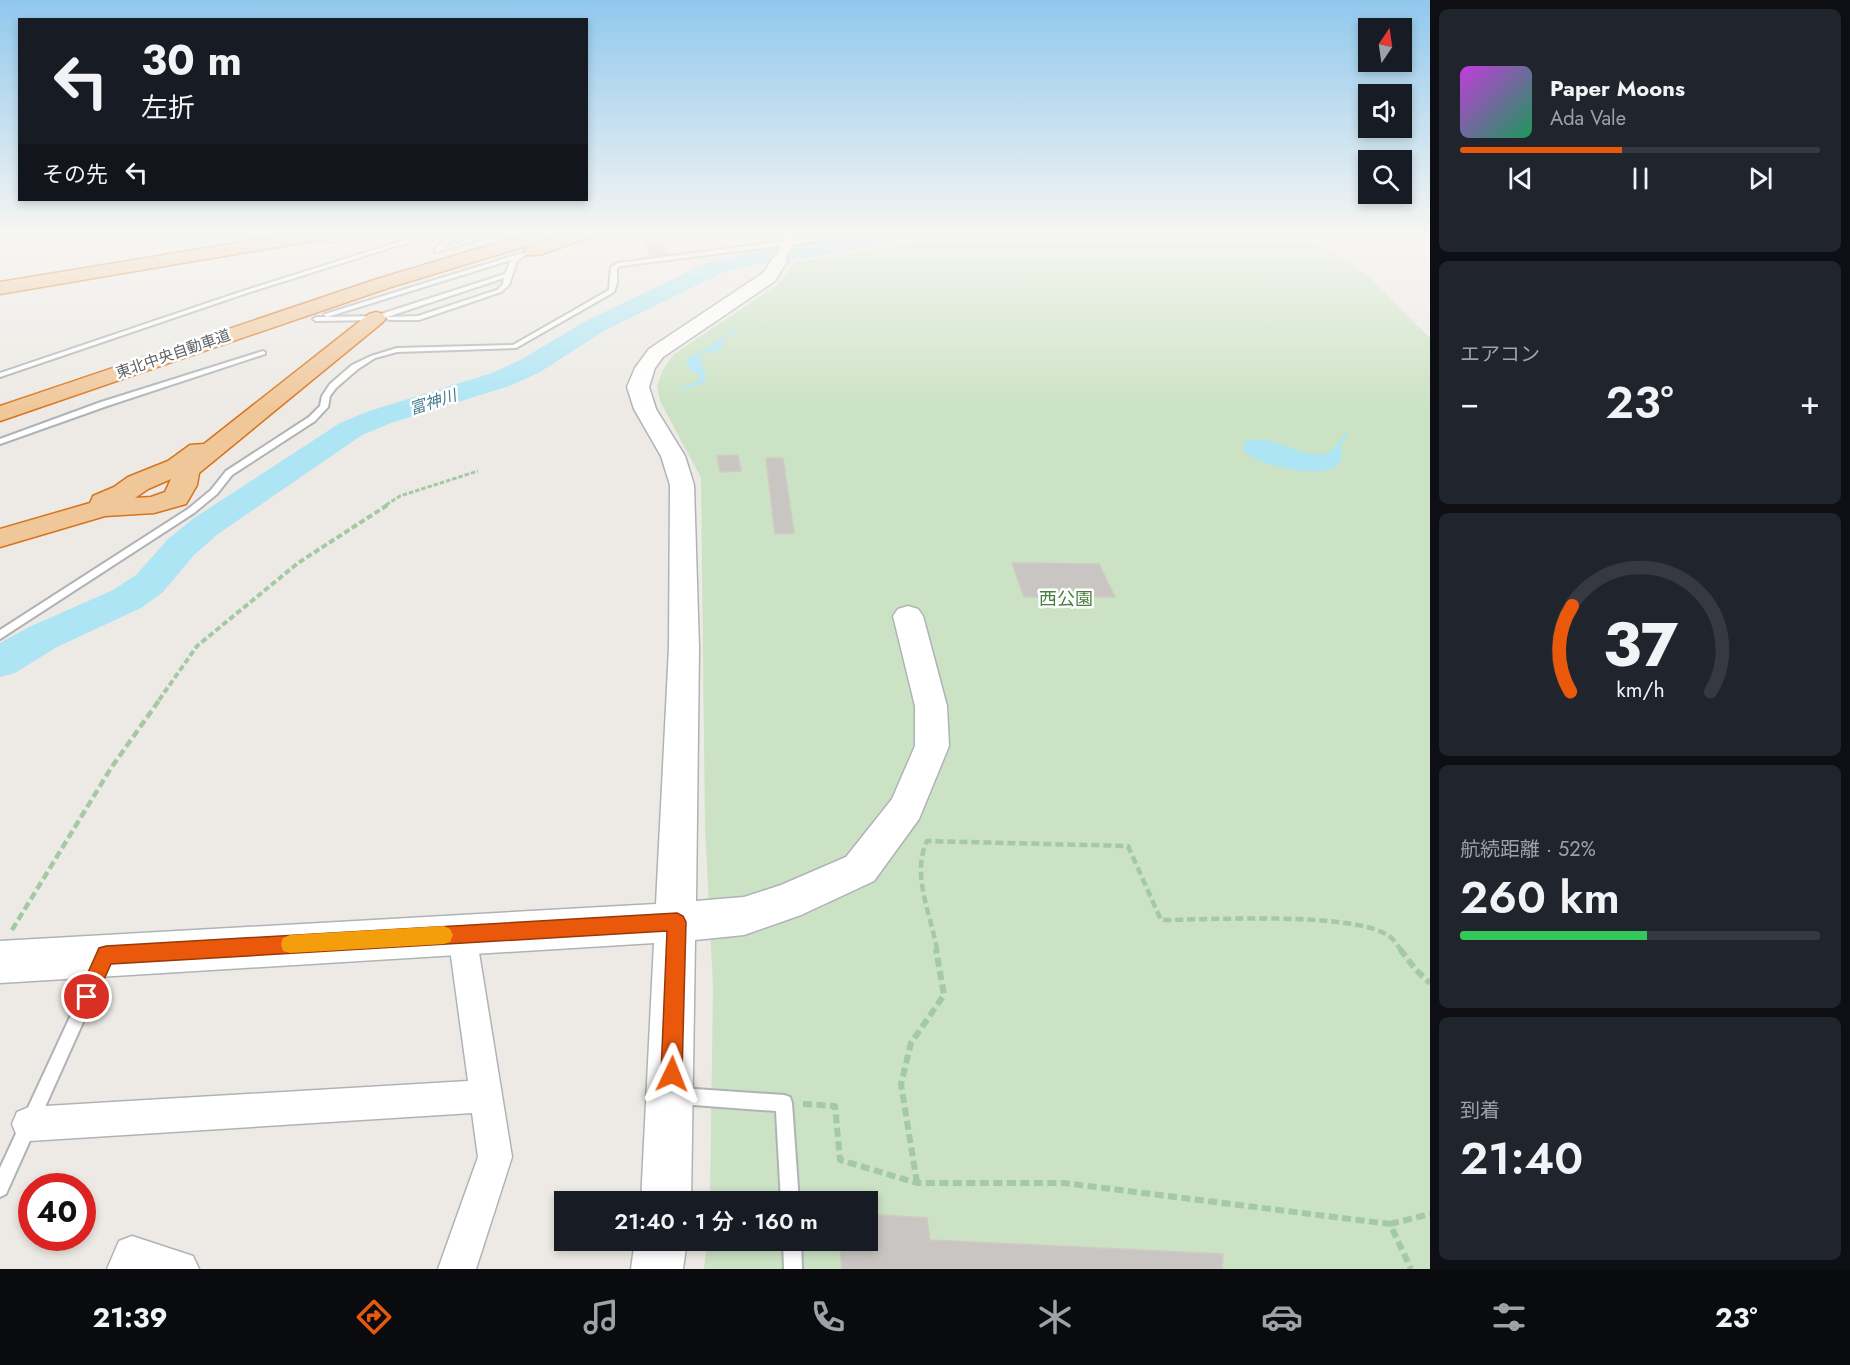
<!DOCTYPE html>
<html lang="ja">
<head>
<meta charset="utf-8">
<style>
  body { margin:0; font-family:Jost,"Noto Sans JP",sans-serif; background:#20242c; color:#f1f3f6; height:100vh; display:flex; flex-direction:column; font-size:22px; white-space:nowrap }
  * { box-sizing:border-box; margin:0 }
  p { font-size:20px; color:#9ea1a6 }
  .icon { flex:none; width:33px; height:33px; fill:none; stroke:currentColor; stroke-width:2; stroke-linecap:round; stroke-linejoin:round }
  .map { position:relative; flex:1; overflow:hidden }
  .sheet { display:flex; flex-direction:column; gap:9px; padding:9px; background:#0d0f14; width:420px }
  .sheet>* { flex:none }
  .guide { position:absolute; left:18px; top:18px; width:570px; height:183px; border-radius:0px; box-shadow:0 3px 9px #0003; background:#171b24; color:#f1f3f6; overflow:hidden }
  .needle { width:39px; rotate:13deg }
  .buttons { position:absolute; left:1358px; top:18px; display:grid; gap:12px }
  .buttons a { display:grid; place-items:center; width:54px; height:54px; border-radius:0px; background:#171b24; box-shadow:0 3px 9px #0003; font-size:30px }
  .speed { position:absolute; left:18px; top:1173px; display:flex; gap:12px; font-size:30px; font-weight:700; text-align:center }
  .speed>* { display:grid; place-content:center; width:78px; height:78px; border-radius:50%; background:#171b24; box-shadow:0 3px 9px #0003; line-height:1 }
  .speed .limit { border:9px solid #d22; background:#fff; color:#111 }
  .pin { position:absolute; display:grid; place-items:center; width:51px; height:51px; color:#fff; margin:-26px; border:3px solid #fff; border-radius:50%; box-shadow:0 2px 6px #0007 }
  .me { position:absolute; width:66px; margin:-33px; rotate:2deg; stroke-linejoin:round; filter:drop-shadow(0 0 4px #0008) }
  .turn { display:flex; align-items:center; gap:21px; height:126px; padding:0 24px; font-size:27px }
  .turn .icon { width:78px; height:78px; stroke-width:2.5 }
  .turn b { display:block; font-size:42px; line-height:51px }
  .then { display:flex; align-items:center; height:57px; padding:0 24px; background:#0003; gap:12px; font-size:22px }
  .big { font-size:45px; font-weight:600; line-height:1.1 }
  .sheet .tile { flex:1; display:flex; flex-direction:column; justify-content:center; gap:9px; min-width:0; padding:0 21px; border-radius:9px; background:#20242c }
  .sheet .dial { align-items:center; gap:0 }
  .dial svg { height:156px; overflow:visible; fill:none; stroke:#363941; stroke-width:7; stroke-linecap:round; text-anchor:middle }
  .dial text { fill:#f1f3f6; stroke:none }
  .song { display:flex; align-items:center; gap:18px }
  .cover { width:72px; height:72px; border-radius:9px; background:linear-gradient(135deg,hsl(290 70% 55%),hsl(150 70% 35%)) }
  .played { height:6px; border-radius:3px; background:linear-gradient(90deg,#ea580c 45%,#363941 45%) }
  .keys { display:flex; justify-content:space-around; direction:ltr }
  .heat { display:flex; justify-content:space-between; align-items:center; font-size:33px; direction:ltr }
  .charge { height:9px; border-radius:4px; background:linear-gradient(90deg,#34c759 52%,#363941 0) }
  .trip { position:absolute; left:554px; top:1191px; width:324px; height:60px; border-radius:0px; background:#171b24; box-shadow:0 3px 9px #0003; font-weight:600; line-height:60px; text-align:center }
  .dock { display:flex; height:96px; justify-content:space-around; align-items:center; background:#090b0e; color:#9ea1a6 }
  .dock .icon { width:42px; height:42px }
  .dock .current { color:#ea580c }
  .dock b { font-size:27px; color:#f1f3f6 }
  main { display:flex; flex:1; min-height:0 }
  .map>svg:first-child { display:block }
  .green { fill:#cbe2c4 }
  .water { fill:#ade5f5 }
  .lines { fill:none; stroke-linecap:round; stroke-linejoin:round }
  .river { fill:#ade5f5; fill-rule:evenodd }
  .building { fill:#c9c5c2; stroke:#d1cac4; stroke-width:1.5 }
  .lane-casing { stroke:#b0b3b6; stroke-width:4 }
  .street-casing { stroke:#b0b3b6; stroke-width:3 }
  .secondary-casing { stroke:#afb3b6; stroke-width:3 }
  .highway-casing { stroke:#d7731b; stroke-width:3 }
  .path-far3 { stroke:#a3c9a5; stroke-width:3; stroke-dasharray:4.5 2; stroke-linecap:butt }
  .path-far2 { stroke:#a3c9a5; stroke-width:4; stroke-dasharray:6 3; stroke-linecap:butt }
  .path-far1 { stroke:#a3c9a5; stroke-width:4.5; stroke-dasharray:8 4; stroke-linecap:butt }
  .path { stroke:#a3c9a5; stroke-width:6; stroke-dasharray:9 4.5; stroke-linecap:butt }
  .lane { fill:#fff; fill-rule:evenodd }
  .street { fill:#fff; fill-rule:evenodd }
  .secondary { fill:#fff; fill-rule:evenodd }
  .highway { fill:#f0c799; fill-rule:evenodd }
  .route { fill:#ea580c; stroke:#983908; stroke-width:1.5 }
  .slow { fill:#f59e0b }
  .labels { text-anchor:middle; dominant-baseline:central; stroke-width:5; stroke-linejoin:round; paint-order:stroke }
  .far-street-label { font-size:15px; fill:#5d6164; stroke:#fff }
  .far-water-label { font-size:16px; font-style:italic; fill:#467d94; stroke:#fff }
  .park-label { font-size:18px; fill:#4a803f; stroke:#fff }
</style>
</head>
<body>
<main>
<div class="map">
<svg width="1430" height="1269" viewBox="0 0 1430 1269">
  <rect width="100%" height="100%" fill="#edeae5"/>
  <!-- green -->
  <path class="green" d="M955 232H1299L1369 277 1430 338V1269H704L707 1241 867 1240V1202L710 1201 713 986 705 827 701 478 660 401 657 386 663 370 674 354 776 286 796 262 849 254Z"/>
  <!-- water -->
  <path class="water" d="M738 326 737 331 724 338 723 347 717 351 700 354 706 381 700 385 677 390 700 380 699 375C692 370 685 369 687 359L711 346Z
    M1345 431 1348 435 1341 443C1341 451 1344 459 1337 465 1321 480 1255 466 1243 449L1245 441C1275 432 1303 463 1329 452 1334 450 1335 446 1338 442 1342 437 1345 437 1345 431Z"/>
  <g class="lines">
    <!-- river -->
    <path class="river" d="M875 232H920L917 236 910 238 808 258 755 265 722 273 604 331 540 372 512 385 391 423 362 435 218 534 194 555 162 593 141 608 57 647 15 673 0 677V643L29 627 113 590 136 575 168 539 194 518 340 423 369 411 492 373 520 360 586 321 706 263 755 251Z"/>
  </g>
  <!-- building -->
  <path class="building" d="M640 232H659L668 254 650 256Z
    M738 455 741 471 720 472 717 456Z
    M766 458H783L794 533 775 534Z
    M1012 563 1099 564 1115 597H1024Z
    M867 1214 927 1218 930 1240 1223 1254 1222 1269H842L839 1240H867Z"/>
  <g class="lines">
    <!-- lane casing -->
    <g class="lane-casing">
      <path id="lane" d="M7 232H22L0 237V233Z
        M364 232H377L329 242 312 236 315 234 329 238Z
        M415 232H422L409 242 247 293 0 377V373L243 291 405 240Z
        M452 232H458L443 248 494 232H504L435 252V249Z
        M844 232H855L825 240 621 266 617 268V283L614 292 516 348 397 352 375 358 358 369 336 388 330 396 328 407 315 421 232 475 217 494 194 513 0 639V630L188 509 211 490 226 471 309 417 320 406 322 396 330 384 352 365 371 356 397 348 513 345 609 290 611 267 618 263 825 236Z
        M522 253 527 254 517 261 509 285 501 292 419 320H389L387 319V317L376 320 316 321 313 319 316 317H327L324 315 325 314ZM511 260 505 274 375 316 327 317ZM504 278 503 284 497 290 418 316 387 317Z
        M263 351 265 352V354L107 406 0 444V439L101 402Z
        M101 959 106 961 108 966 106 971 6 1194 0 1197V1168L96 961Z
        M680 1088 784 1095 790 1097 792 1103 799 1202H781L776 1111 680 1104 674 1102 672 1096 674 1090Z
        M783 1240H801L802 1269H784Z"/>
    </g>
    <!-- street casing -->
    <g class="street-casing">
      <path id="street" d="M788 232H799L784 262H776L774 260Z
        M462 920 472 924 476 934 512 1157 476 1269H438L478 1157 472 1113 29 1141 17 1136 12 1124 17 1112 29 1107 468 1081 448 934 452 924Z
        M132 1236 193 1256 199 1269H107L119 1241Z"/>
    </g>
    <!-- secondary casing -->
    <g class="secondary-casing">
      <path id="secondary" d="M780 255 788 260 775 281 663 357 655 368 649 387 656 409 685 456 694 485 699 648 696 901 744 897 781 885 846 857 892 799 915 746V706L893 616 898 609 908 606 918 609 923 616 947 706 949 746 919 819 874 881 801 915 744 935 695 940 691 1202H641L654 943 0 983V941L656 904 669 648 670 485 661 456 634 409 627 387 635 368 649 349 763 273 774 257Z
        M635 1240H687L683 1269H631Z"/>
    </g>
    <!-- highway casing -->
    <g class="highway-casing">
      <path id="highway" d="M304 232H344L336 237 0 294V282Z
        M534 232H561L559 236 391 287 0 421V406L377 279Z
        M571 232H596L594 236 539 255H527L524 251 527 247Z
        M376 312 383 314 386 318 383 322 199 473 197 485 186 504 154 513 105 516 0 547V529L90 503 93 496 114 487 128 477 168 461 190 445 204 444 369 314ZM171 479 165 492 151 497 135 498 148 489Z"/>
    </g>
    <!-- path-far3 -->
    <path class="path-far3" d="M386 505 400 496 478 471"/>
    <!-- path-far2 -->
    <path class="path-far2" d="M159 700 197 646 298 563 389 504"/>
    <!-- path-far1 -->
    <path class="path-far1" d="M12 930 111 768 160 699
      M937 950C931 914 911 875 927 841L1128 846 1161 920C1209 920 1354 911 1389 936 1394 939 1398 946 1401 950"/>
    <!-- path -->
    <path class="path" d="M1400 949 1416 970 1430 983
      M803 1104 835 1106 840 1160 917 1183H1064L1390 1224 1411 1269
      M917 1183 901 1084 911 1043 944 995 936 949
      M1390 1224 1430 1214"/>
    <!-- lane -->
    <use href="#lane" class="lane"/>
    <!-- street -->
    <use href="#street" class="street"/>
    <!-- secondary -->
    <use href="#secondary" class="secondary"/>
    <!-- highway -->
    <use href="#highway" class="highway"/>
  </g>
  <!-- sky -->
  <linearGradient id="sky" x2="0" y2="1"><stop stop-color="#90c8ed"/><stop offset="0.57" stop-color="#f7f6f3"/><stop offset="1" stop-color="#f7f6f3" stop-opacity="0"/></linearGradient>
  <rect width="1430" height="410" fill="url(#sky)"/>
  <!-- route -->
  <path class="route" d="M677 913 683 916 686 922 682 1074 679 1081 672 1084 664 1081 661 1074 667 931 111 964 93 1004 87 1007 80 1004 77 997 99 948 106 946Z"/>
  <!-- slow -->
  <path class="slow" d="M444 926 450 929 453 935 450 942 444 944 290 953 283 951 281 944 283 938 290 935Z"/>
  <g class="labels">
    <!-- far-street labels -->
    <g class="far-street-label">
      <text transform="translate(173 354) rotate(-19)">東北中央自動車道</text>
    </g>
    <!-- far-water labels -->
    <g class="far-water-label">
      <text transform="translate(433 402) rotate(-18)">富神川</text>
    </g>
    <!-- park labels -->
    <g class="park-label">
      <text x="1066" y="599">西公園</text>
    </g>
  </g>
</svg>
<div class="buttons">
<a><svg class="needle" viewBox="-14 -14 28 28"><path d="M0-13l5 13h-10z" fill="#e53935"/><path d="M0 13l5-13h-10z" fill="#9ea1a6"/></svg></a>
<a><svg class="icon" aria-label="sound" viewBox="0 0 24 24"><path d="M4 9h4l5-4v14l-5-4H4zM17 9q2 3 0 6"/></svg></a>
<a><svg class="icon" aria-label="search" viewBox="0 0 24 24"><circle cx="10" cy="10" r="6"/><path d="M15 15l6 6"/></svg></a>
</div>
<div class="speed"><div class="limit">40</div></div>
<div class="pin" style="left:87px;top:997px;background:#d93025"><svg class="icon" aria-label="arrive" viewBox="0 0 24 24"><path d="M6 21V4h12l-3 4 3 4H6"/></svg></div>
<svg class="me" style="left:672px;top:1074px" viewBox="-20 -20 40 40"><path d="M0-17L14 15 0 8-14 15z" fill="#ea580c" stroke="#fff" stroke-width="4"/></svg>
<div class="trip">21:40 · 1 分 · 160 m</div>
<div class="guide">
<div class="turn"><svg class="icon" aria-label="left" viewBox="0 0 24 24"><path d="M17 20v-9H6M10 6l-5 5 5 5"/></svg><div><b>30 m</b>左折</div></div>
<div class="then">その先<svg class="icon" aria-label="left" viewBox="0 0 24 24"><path d="M17 20v-9H6M10 6l-5 5 5 5"/></svg></div>
</div>
</div>
<section class="sheet">
<div class="tile">
<div class="song"><i class="cover"></i><div><b>Paper Moons</b><p>Ada Vale</p></div></div>
<div class="played"></div>
<div class="keys"><svg class="icon" aria-label="previous" viewBox="0 0 24 24"><path d="M18 5L8 12l10 7zM5 5v14"/></svg><svg class="icon" aria-label="pause" viewBox="0 0 24 24"><path d="M8 5v14M16 5v14"/></svg><svg class="icon" aria-label="next" viewBox="0 0 24 24"><path d="M6 5l10 7-10 7zM19 5v14"/></svg></div>
</div>
<div class="tile"><p>エアコン</p>
<div class="heat"><a>−</a><b class="big">23°</b><a>+</a></div>
</div>
<div class="tile dial"><svg viewBox="0 0 100 80">
<path d="M14 69A42 42 0 1 1 86 69"/>
<path d="M14 69A42 42 0 0 1 15 25" stroke="#ea580c"/>
<text x="50" y="56" font-size="32" font-weight="700">37</text>
<text x="50" y="72" font-size="11">km/h</text>
</svg></div>
<div class="tile"><p>航続距離 · 52%</p><b class="big">260 km</b><div class="charge"></div></div>
<div class="tile"><p>到着</p><b class="big">21:40</b></div>
</section>
</main>
<nav class="dock">
<b>21:39</b>
<svg class="icon current" aria-label="directions" viewBox="0 0 24 24"><path d="M12 3l9 9-9 9-9-9zM9 14v-3h6M13 9l2 2-2 2"/></svg>
<svg class="icon" aria-label="music" viewBox="0 0 24 24"><path d="M9 18V5l10-2v13"/><circle cx="6" cy="18" r="3"/><circle cx="16" cy="16" r="3"/></svg>
<svg class="icon" aria-label="phone" viewBox="0 0 24 24"><path d="M5 4h4l2 5-3 2q2 4 5 5l2-3 5 2v4C11 20 4 13 5 4z"/></svg>
<svg class="icon" aria-label="climate" viewBox="0 0 24 24"><path d="M12 3v18M4 7l16 10M4 17L20 7"/></svg>
<svg class="icon" aria-label="car" viewBox="0 0 24 24"><path d="M5 17H2v-5l4-1 3-4h7l3 4 3 1v5h-3M9 17h6M6 11h13"/><circle cx="7" cy="17" r="2"/><circle cx="17" cy="17" r="2"/></svg>
<svg class="icon" aria-label="filters" viewBox="0 0 24 24"><path d="M4 7h16M4 17h16"/><circle cx="9" cy="7" r="2"/><circle cx="15" cy="17" r="2"/></svg>
<b>23°</b>
</nav>
</body>
</html>
